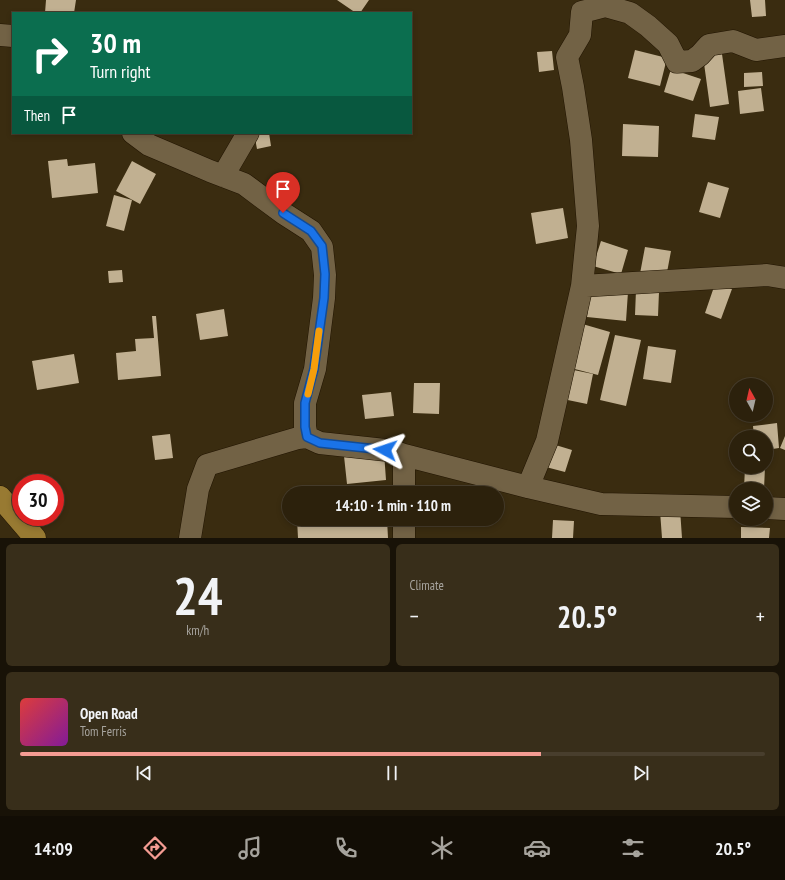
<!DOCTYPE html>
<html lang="en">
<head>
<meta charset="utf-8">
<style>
  body { margin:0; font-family:"PT Sans Narrow",sans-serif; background:#382e1a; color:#f1f3f6; height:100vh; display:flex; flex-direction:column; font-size:15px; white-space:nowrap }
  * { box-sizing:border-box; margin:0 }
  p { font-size:13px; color:#a6a39d }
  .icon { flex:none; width:22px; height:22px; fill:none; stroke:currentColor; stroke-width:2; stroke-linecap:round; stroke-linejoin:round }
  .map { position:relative; height:538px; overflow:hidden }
  .drawer { display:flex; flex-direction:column; gap:6px; padding:6px; background:#181207; flex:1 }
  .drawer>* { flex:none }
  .guide { position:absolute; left:12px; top:12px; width:400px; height:122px; border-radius:0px; box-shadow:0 2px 6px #0003,0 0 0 1px #483e2d; background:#0b6e4f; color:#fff; overflow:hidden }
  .needle { width:26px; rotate:352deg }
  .fabs { position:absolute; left:729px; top:378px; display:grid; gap:8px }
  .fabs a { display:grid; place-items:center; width:44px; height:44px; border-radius:50%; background:#2c210c; box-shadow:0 2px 6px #0003,0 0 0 1px #483e2d; font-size:20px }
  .speed { position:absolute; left:12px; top:474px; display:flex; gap:8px; font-size:20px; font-weight:700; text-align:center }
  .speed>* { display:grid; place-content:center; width:52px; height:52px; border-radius:50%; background:#2c210c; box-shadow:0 2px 6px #0003,0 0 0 1px #483e2d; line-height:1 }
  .speed .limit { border:6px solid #d22; background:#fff; color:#111 }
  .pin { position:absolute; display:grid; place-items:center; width:34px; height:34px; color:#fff; margin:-41px -17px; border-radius:50% 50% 50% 0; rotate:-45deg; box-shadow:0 0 4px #0007 }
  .pin .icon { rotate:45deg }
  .me { position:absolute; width:44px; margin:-22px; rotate:275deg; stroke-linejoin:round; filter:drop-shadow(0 0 3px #0008) }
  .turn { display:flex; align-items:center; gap:14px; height:84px; padding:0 12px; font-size:18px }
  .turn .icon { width:52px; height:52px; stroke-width:2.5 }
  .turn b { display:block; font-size:28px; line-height:34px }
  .then { display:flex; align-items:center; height:38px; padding:0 12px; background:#0003; gap:8px; font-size:15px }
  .big { font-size:30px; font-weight:600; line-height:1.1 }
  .drawer .tile { flex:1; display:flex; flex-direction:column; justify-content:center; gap:6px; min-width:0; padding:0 14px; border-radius:6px; background:#382e1a }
  .drawer .dial { align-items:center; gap:0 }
  .dial b { font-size:52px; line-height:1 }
  .song { display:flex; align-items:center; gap:12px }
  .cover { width:48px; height:48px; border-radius:6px; background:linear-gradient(135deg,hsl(0 70% 55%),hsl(290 70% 35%)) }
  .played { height:4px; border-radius:2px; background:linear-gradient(90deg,#f59c93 70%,#483e2d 70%) }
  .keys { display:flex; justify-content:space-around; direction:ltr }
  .heat { display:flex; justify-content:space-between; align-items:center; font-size:22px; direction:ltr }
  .drawer .tiles { flex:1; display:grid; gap:6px; grid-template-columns:1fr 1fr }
  .tile:last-child { grid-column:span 2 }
  .trip { position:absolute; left:282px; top:486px; width:222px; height:40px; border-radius:20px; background:#2c210c; box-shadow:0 2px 6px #0003,0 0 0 1px #483e2d; font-weight:600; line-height:40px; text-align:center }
  .tab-bar { display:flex; height:64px; justify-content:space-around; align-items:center; background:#120d05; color:#a6a39d }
  .tab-bar .icon { width:28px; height:28px }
  .tab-bar .active { color:#f59c93 }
  .tab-bar b { font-size:18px; color:#f1f3f6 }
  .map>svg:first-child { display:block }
  .building { fill:#c1b091 }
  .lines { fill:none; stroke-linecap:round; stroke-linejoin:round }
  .minor-casing { stroke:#211400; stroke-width:23 }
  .trunk-casing { stroke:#211400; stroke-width:23 }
  .minor { stroke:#726245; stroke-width:22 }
  .trunk { stroke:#987a32; stroke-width:22 }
  .route-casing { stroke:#114b97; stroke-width:10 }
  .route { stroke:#1a73e8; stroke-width:7 }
  .slow { stroke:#f59e0b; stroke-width:7 }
</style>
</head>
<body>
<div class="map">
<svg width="785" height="538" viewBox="0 0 785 538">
  <rect width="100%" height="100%" fill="#3a2c10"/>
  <!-- building -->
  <path class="building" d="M46 0H76L74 13H45Z
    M337 0H369L360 13H356Z
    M750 0H765L766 16 752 17Z
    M635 50 667 58 660 86 628 78Z
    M552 51 554 70 539 72 537 52Z
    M722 54 729 104 710 107 703 56Z
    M671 69 701 79 693 101 664 92Z
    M762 72 763 86 744 87V73Z
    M761 88 764 111 740 114 738 91Z
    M695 114 719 117 715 140 692 137Z
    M623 124 659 126 658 157 622 156Z
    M254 133H269L271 146 257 149Z
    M67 159 68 166 95 163 98 193 52 198 48 161Z
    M132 161 156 174 140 204 116 191Z
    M708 182 729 188 720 218 699 212Z
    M114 195 132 200 124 231 106 226Z
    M563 208 568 238 536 244 531 213Z
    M601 241 628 250 621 274 593 266Z
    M645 247 671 251 665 283 639 279Z
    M122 270 123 282 109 283 108 271Z
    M715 284 732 289 721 319 705 313Z
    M590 289 628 292 626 321 587 317Z
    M636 290 659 292 658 316 635 315Z
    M224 309 228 336 200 340 196 314Z
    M152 316H156L161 376 118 380 116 353 136 351 135 339 154 338Z
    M579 323 610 332 598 375 567 367Z
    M615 335 641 340 626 406 600 400Z
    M648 346 676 350 671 383 643 379Z
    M74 354 79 383 37 390 32 361Z
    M564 368 593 374 587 404 558 398Z
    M414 383H440L439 414 413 413Z
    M391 392 394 416 365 419 362 395Z
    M777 423 779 448 766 450V437H754L753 426Z
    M170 434 173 458 155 460 152 436Z
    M785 436V450L780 448Z
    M549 443 572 450 565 472 542 466Z
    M384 452 386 480 347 484 344 456Z
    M745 467H765L764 489H744Z
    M680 509 682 538H662L660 511Z
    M297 519H387L388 538H298Z
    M553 520 574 521 573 538H552Z
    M741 527 770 528 769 538H741Z"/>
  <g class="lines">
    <!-- minor casing -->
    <g class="minor-casing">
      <path id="minor" d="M0 35 13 36
        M133 133 149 145 210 171 244 184 283 213 311 231 322 247 325 275 324 298 315 369 305 403V427L307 437 320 443 385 450 396 452 404 455
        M223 176 248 133
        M582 286 767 275 785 278
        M528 487 547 441 564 366 582 286 588 226 581 140 573 87 567 57 580 35 582 12 605 6 630 13 648 26 668 44 677 62 692 61 700 55 709 45 733 41 756 50 785 46
        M404 493V455L528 487 601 504 736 507
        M766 508 785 509
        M404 519V538
        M190 538 198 489 207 465 298 438 307 437"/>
    </g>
    <!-- trunk casing -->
    <g class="trunk-casing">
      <path id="trunk" d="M0 497 35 538"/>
    </g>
    <!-- minor -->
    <use href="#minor" class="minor"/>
    <!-- trunk -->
    <use href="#trunk" class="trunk"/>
  </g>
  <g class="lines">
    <!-- route casing -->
    <g class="route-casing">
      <path id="route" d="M283 213 311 231 322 246 325 274 324 298 314 369 305 403V427L307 437 320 443 385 450"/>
    </g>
    <!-- route -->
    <use href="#route" class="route"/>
    <!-- slow -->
    <path class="slow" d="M308 394 314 369 319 331"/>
  </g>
</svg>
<div class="fabs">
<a><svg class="needle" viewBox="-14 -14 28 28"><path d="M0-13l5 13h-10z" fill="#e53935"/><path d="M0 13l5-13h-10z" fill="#a6a39d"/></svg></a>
<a><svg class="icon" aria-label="search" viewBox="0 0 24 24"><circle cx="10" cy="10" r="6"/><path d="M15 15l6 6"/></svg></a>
<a><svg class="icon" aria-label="layers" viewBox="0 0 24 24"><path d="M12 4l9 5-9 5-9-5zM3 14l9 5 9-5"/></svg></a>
</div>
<div class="speed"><div class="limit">30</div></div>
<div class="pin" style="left:283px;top:213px;background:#d93025"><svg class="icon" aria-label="arrive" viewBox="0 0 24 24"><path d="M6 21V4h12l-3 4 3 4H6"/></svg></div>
<svg class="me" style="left:385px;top:450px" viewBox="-20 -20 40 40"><path d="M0-17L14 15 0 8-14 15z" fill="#1a73e8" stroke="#fff" stroke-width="4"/></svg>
<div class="trip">14:10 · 1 min · 110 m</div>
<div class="guide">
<div class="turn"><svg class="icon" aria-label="right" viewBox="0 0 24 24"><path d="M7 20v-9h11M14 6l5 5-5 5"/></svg><div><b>30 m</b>Turn right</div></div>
<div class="then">Then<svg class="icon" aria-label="arrive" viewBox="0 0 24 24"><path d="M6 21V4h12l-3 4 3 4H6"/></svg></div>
</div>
</div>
<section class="drawer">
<div class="tiles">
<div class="tile dial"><b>24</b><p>km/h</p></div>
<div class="tile"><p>Climate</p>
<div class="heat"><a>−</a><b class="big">20.5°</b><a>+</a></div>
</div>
<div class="tile">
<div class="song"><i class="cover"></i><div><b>Open Road</b><p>Tom Ferris</p></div></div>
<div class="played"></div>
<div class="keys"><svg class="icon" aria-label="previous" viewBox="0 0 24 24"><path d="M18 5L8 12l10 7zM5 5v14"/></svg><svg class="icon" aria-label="pause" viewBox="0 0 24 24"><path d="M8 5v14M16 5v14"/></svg><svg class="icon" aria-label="next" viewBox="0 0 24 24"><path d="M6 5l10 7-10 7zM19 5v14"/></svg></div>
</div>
</div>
</section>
<nav class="tab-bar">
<b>14:09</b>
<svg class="icon active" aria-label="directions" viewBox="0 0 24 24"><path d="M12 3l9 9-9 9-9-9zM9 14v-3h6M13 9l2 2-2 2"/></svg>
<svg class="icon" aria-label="music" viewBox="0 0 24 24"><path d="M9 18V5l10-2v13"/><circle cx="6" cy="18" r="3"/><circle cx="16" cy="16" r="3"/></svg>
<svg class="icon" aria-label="phone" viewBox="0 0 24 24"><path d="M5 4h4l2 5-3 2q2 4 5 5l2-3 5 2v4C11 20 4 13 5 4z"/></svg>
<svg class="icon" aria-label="climate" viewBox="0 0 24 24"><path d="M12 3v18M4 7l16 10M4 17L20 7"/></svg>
<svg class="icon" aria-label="car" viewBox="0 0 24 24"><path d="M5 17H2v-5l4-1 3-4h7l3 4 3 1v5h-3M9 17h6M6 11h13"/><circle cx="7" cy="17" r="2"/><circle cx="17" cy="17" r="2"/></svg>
<svg class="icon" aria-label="filters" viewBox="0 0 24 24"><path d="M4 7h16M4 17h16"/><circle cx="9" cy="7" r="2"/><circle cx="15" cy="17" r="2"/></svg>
<b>20.5°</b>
</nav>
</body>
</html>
